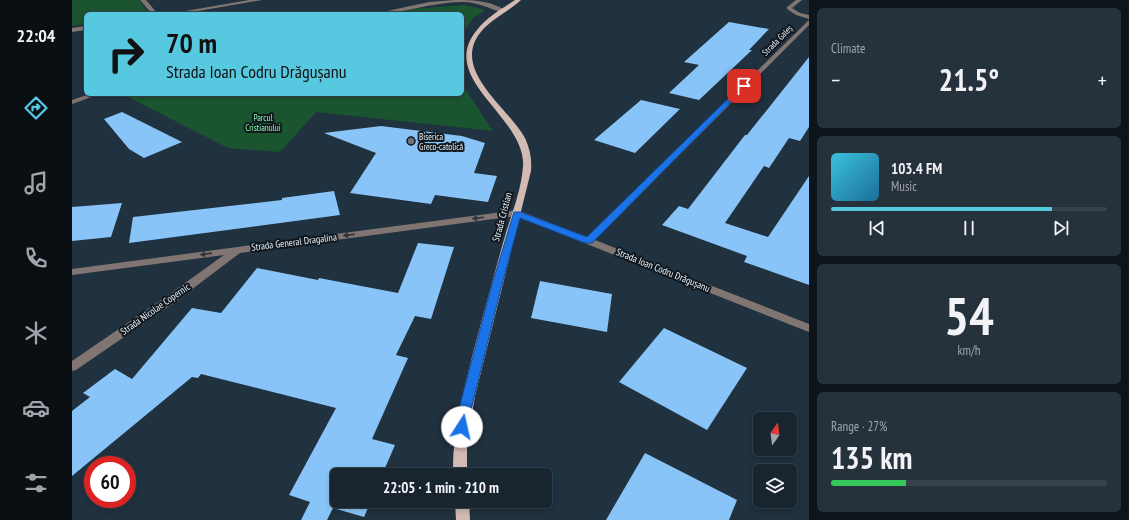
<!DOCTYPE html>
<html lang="en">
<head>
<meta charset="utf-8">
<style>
  body { margin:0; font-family:"PT Sans Narrow",sans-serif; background:#25313b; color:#f1f3f6; height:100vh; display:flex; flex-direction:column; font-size:15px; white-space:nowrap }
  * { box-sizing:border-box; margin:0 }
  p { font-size:13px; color:#9fa5aa }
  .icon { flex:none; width:22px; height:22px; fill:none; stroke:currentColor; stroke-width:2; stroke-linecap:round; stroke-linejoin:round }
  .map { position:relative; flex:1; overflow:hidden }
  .sheet { display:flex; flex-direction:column; gap:8px; padding:8px; background:#0d141a; width:320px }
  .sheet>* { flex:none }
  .hud { position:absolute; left:12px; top:12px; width:380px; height:84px; border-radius:6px; box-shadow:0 2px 6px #0003,0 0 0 1px #36424b; background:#56c9e1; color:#111; overflow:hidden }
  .needle { width:26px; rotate:14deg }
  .controls { position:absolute; left:681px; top:412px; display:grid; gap:8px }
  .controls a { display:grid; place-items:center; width:44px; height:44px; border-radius:6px; background:#18252f; box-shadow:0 2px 6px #0003,0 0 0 1px #36424b; font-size:20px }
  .speed { position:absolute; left:12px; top:456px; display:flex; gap:8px; font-size:20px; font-weight:700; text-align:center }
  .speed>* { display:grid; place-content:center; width:52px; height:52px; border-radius:50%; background:#18252f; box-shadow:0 2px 6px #0003,0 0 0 1px #36424b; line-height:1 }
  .speed .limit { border:6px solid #d22; background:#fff; color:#111 }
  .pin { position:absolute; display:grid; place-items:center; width:34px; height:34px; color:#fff; margin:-17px; border-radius:8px; box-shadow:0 2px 6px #0006 }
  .me { position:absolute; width:44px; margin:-22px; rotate:10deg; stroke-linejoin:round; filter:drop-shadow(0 0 3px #0008) }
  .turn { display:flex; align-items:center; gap:14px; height:84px; padding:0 16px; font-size:18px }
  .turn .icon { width:52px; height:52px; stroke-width:2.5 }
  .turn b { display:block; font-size:28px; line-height:34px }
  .big { font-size:30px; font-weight:700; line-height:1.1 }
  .sheet .card { flex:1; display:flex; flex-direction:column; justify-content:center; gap:6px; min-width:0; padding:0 14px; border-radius:6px; background:#25313b }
  .sheet .dial { align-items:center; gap:0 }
  .dial b { font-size:52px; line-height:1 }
  .song { display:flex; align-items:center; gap:12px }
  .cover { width:48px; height:48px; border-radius:6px; background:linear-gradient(135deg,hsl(190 70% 55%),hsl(200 70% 35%)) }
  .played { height:4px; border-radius:2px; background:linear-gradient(90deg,#56c9e1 80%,#36424b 80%) }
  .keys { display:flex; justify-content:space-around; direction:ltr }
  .heat { display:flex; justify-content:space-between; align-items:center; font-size:22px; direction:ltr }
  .charge { height:6px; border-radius:3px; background:linear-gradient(90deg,#34c759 27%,#36424b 0) }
  .trip { position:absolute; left:258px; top:468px; width:222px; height:40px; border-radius:6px; background:#18252f; box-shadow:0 2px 6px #0003,0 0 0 1px #36424b; font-weight:700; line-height:40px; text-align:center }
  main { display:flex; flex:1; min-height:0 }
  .dock { display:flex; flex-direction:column; width:72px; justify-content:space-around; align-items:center; background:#0a0f13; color:#9fa5aa }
  .dock .icon { width:28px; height:28px }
  .dock .active { color:#56c9e1 }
  .dock b { font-size:18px; color:#f1f3f6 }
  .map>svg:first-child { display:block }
  .green { fill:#1a5530 }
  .building { fill:#88c4f7 }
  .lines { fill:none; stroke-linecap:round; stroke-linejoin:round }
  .minor { fill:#817571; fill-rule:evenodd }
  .major { fill:#d3bbb3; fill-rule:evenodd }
  .oneway { fill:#323437 }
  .route { fill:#1a73e8; stroke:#114b97 }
  .worship-dot { fill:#6b7280; stroke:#10181e; stroke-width:1.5 }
  .labels { text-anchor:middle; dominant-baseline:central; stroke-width:4; stroke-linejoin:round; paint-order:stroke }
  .far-street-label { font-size:9px; fill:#e7f2fb; stroke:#10181e }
  .far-park-label { font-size:9px; fill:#8cfbae; stroke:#10181e }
  .far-poi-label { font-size:9px; fill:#e7f2fb; stroke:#10181e; text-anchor:start }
  .street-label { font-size:10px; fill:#e7f2fb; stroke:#10181e }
</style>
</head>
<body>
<main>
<nav class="dock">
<b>22:04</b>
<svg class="icon active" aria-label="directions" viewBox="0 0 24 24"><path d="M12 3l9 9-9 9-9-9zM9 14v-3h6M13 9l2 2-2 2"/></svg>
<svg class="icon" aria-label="music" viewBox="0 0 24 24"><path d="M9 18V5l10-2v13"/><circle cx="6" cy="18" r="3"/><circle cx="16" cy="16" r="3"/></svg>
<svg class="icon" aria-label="phone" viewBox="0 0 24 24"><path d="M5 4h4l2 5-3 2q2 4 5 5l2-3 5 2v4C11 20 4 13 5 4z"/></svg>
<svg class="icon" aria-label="climate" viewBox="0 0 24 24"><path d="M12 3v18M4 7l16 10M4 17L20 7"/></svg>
<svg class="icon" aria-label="car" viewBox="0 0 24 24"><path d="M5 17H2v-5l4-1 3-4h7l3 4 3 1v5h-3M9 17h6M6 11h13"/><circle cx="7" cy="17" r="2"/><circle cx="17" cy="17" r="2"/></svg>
<svg class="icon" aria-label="filters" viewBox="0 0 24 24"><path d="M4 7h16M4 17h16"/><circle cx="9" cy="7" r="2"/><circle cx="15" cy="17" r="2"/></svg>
</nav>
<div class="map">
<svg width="737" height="520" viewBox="0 0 737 520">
  <rect width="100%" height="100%" fill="#20313f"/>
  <!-- green -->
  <path class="green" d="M0 0H67L77 14H14V24L0 26Z
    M392 5 411 9V12L401 18 390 34V14H318L341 9Z
    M390 84 421 131 244 112 208 152 156 148 50 94H390Z"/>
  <!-- building -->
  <path class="building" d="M657 22 697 29 677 50H680L627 100 597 93 627 65 612 62Z
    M737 57V127L728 141 717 138 697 168 692 166 653 223 696 237 737 176V285L672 262 675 256 590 225 607 206 616 209 673 135H675Z
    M569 100 608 109 563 153 522 140Z
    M50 112 110 142 72 158 57 149 32 119Z
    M309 126 390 136 413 143 402 173 425 176 416 202 363 195 359 204 278 193 304 153 252 133Z
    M262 191 268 215 57 243 61 217 210 200V198Z
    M50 203 39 237 0 241V207Z
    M346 243 382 247 359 319 343 316 324 355 336 358 300 439 323 445 310 475H265V501H299L292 517 261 508 255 520H229L238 502 217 495 264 408 129 374 126 378 120 377 0 476V411L18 397 11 393 43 369 60 379 120 308 149 313 185 268 246 280 247 278 326 293Z
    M468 281 540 294 535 332 459 318Z
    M592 328 675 368 635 430 547 382Z
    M573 453 665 500 657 520H534Z"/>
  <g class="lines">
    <!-- minor -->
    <path class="minor" d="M68 0H74L86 14H80Z
      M177 0H190L109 14H96Z
      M382 0C399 0 419 0 434 11L431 13C416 8 406 2 390 2 360 2 331 14 301 14L357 2Z
      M724 0H730L720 8 728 13 737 15V19L724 15 715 9V7Z
      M737 20V25L523 240 737 324V332L444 216 168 253 103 302 4 370 0 371V361L95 296 152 255 0 275V269L445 210 515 237Z
      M14 26V30L0 32V28Z
      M18 94H28L0 104V100Z"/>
    <!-- major -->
    <path class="major" d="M443 0H449C436 12 419 19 408 33 379 71 437 108 453 138 458 149 460 159 459 171L403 396 395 443V475H381C380 433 391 394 401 353 411 316 421 279 431 243 438 218 449 192 451 167 455 117 364 79 405 30 415 17 430 9 443 0Z
      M383 501H397L398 520H384Z"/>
  </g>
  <!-- one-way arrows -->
  <defs><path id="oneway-solid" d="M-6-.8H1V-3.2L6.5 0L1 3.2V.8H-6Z"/></defs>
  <g class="oneway">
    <use href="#oneway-solid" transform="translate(406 218) rotate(173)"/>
    <use href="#oneway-solid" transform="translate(277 235) rotate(173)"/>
    <use href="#oneway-solid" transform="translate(134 254) rotate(172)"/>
  </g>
  <!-- route -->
  <path class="route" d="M670 85 675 86 520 243H513L448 218 429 288 394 430 390 432 386 430 384 427 388 405 419 288 442 212H448L515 237Z"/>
  <!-- markers -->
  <circle class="worship-dot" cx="339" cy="141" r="4"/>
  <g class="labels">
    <!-- far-street labels -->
    <g class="far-street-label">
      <text transform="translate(705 40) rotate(-45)">Strada Galeș</text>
    </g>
    <!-- far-park labels -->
    <g class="far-park-label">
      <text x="191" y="117">Parcul<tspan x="191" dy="10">Cristianului</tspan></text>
    </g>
    <!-- far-poi labels -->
    <g class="far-poi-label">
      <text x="347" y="136">Biserica<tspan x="347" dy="10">Greco-catolică</tspan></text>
    </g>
    <!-- street labels -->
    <g class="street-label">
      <text transform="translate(430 217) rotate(-75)">Strada Cristian</text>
      <text transform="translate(222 242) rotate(-7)">Strada General Dragalina</text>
      <text transform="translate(591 270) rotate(22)">Strada Ioan Codru Drăgușanu</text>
      <text transform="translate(83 309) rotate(-35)">Strada Nicolae Copernic</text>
    </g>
  </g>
</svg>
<div class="controls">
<a><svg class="needle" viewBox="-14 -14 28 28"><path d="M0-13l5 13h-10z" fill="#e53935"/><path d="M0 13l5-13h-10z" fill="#9fa5aa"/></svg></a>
<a><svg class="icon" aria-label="layers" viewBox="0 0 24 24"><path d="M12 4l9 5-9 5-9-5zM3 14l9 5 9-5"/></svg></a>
</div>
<div class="speed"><div class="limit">60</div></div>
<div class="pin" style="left:672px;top:86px;background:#d93025"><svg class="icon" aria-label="arrive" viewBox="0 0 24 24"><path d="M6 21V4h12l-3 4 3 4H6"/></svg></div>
<svg class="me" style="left:390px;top:427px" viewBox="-20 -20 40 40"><circle r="19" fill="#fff"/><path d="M0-13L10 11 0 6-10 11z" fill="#1a73e8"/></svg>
<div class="trip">22:05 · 1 min · 210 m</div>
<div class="hud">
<div class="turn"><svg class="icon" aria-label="right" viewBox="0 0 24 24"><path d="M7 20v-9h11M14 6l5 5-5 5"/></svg><div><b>70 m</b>Strada Ioan Codru Drăgușanu</div></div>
</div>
</div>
<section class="sheet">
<div class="card"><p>Climate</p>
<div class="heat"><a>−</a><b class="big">21.5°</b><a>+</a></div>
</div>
<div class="card">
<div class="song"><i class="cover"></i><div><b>103.4 FM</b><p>Music</p></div></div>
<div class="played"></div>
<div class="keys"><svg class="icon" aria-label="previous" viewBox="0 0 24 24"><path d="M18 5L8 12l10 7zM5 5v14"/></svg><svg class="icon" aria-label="pause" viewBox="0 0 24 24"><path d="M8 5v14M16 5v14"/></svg><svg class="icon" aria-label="next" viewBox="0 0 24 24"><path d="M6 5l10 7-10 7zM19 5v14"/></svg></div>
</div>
<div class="card dial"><b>54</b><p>km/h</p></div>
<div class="card"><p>Range · 27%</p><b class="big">135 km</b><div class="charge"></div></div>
</section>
</main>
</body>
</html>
